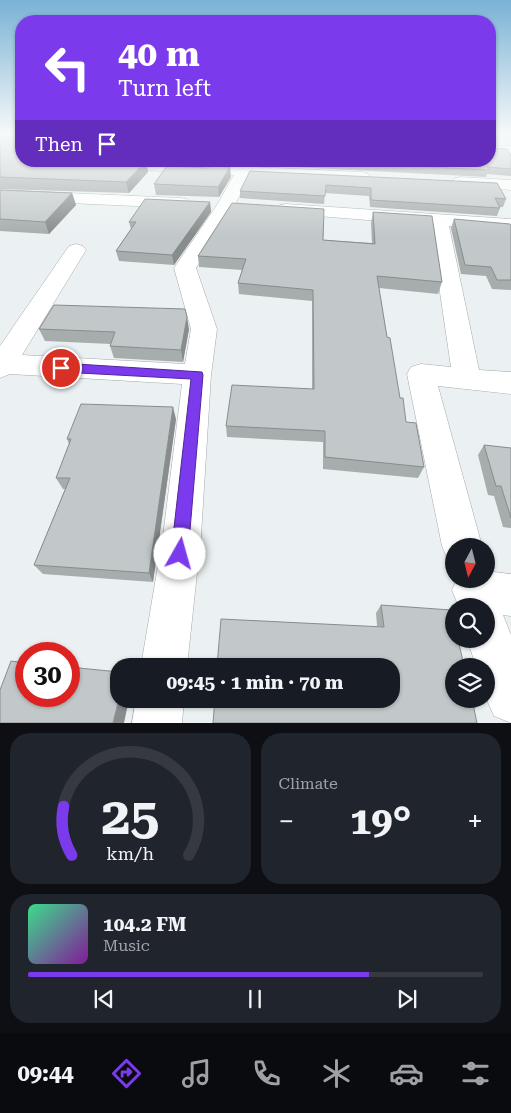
<!DOCTYPE html>
<html lang="en">
<head>
<meta charset="utf-8">
<style>
  body { margin:0; font-family:"Roboto Serif",serif; background:#20242c; color:#f1f3f6; height:100vh; display:flex; flex-direction:column; font-size:19px; white-space:nowrap }
  * { box-sizing:border-box; margin:0 }
  p { font-size:16px; color:#9ea1a6 }
  .icon { flex:none; width:28px; height:28px; fill:none; stroke:currentColor; stroke-width:2; stroke-linecap:round; stroke-linejoin:round }
  .map { position:relative; height:723px; overflow:hidden }
  .panel { display:flex; flex-direction:column; gap:10px; padding:10px; background:#0d0f14; flex:1 }
  .panel>* { flex:none }
  .guide { position:absolute; left:15px; top:15px; width:481px; height:152px; border-radius:20px; box-shadow:0 1px 4px #0004; background:#7c3aed; color:#fff; overflow:hidden }
  .needle { width:32px; rotate:187deg }
  .controls { position:absolute; left:445px; top:538px; display:grid; gap:10px }
  .controls a { display:grid; place-items:center; width:50px; height:50px; border-radius:50%; background:#171b24; box-shadow:0 1px 4px #0004; font-size:25px }
  .speed { position:absolute; left:15px; top:642px; display:flex; gap:10px; font-size:25px; font-weight:700; text-align:center }
  .speed>* { display:grid; place-content:center; width:65px; height:65px; border-radius:50%; background:#171b24; box-shadow:0 1px 4px #0004; line-height:1 }
  .speed .limit { border:8px solid #d22; background:#fff; color:#111 }
  .pin { position:absolute; display:grid; place-items:center; width:42px; height:42px; color:#fff; margin:-21px; border:2px solid #fff; border-radius:50%; box-shadow:0 1px 5px #0007 }
  .me { position:absolute; width:55px; margin:-28px; rotate:7deg; stroke-linejoin:round; filter:drop-shadow(0 0 4px #0008) }
  .turn { display:flex; align-items:center; gap:18px; height:105px; padding:0 20px; font-size:22px }
  .turn .icon { width:65px; height:65px; stroke-width:2.5 }
  .turn b { display:block; font-size:35px; line-height:42px }
  .then { display:flex; align-items:center; height:48px; padding:0 20px; background:#0003; gap:10px; font-size:19px }
  .big { font-size:38px; font-weight:700; line-height:1.1 }
  .panel .widget { flex:1; display:flex; flex-direction:column; justify-content:center; gap:8px; min-width:0; padding:0 18px; border-radius:20px; background:#20242c }
  .panel .dial { align-items:center; gap:0 }
  .dial svg { height:130px; overflow:visible; fill:none; stroke:#363941; stroke-width:7; stroke-linecap:round; text-anchor:middle }
  .dial text { fill:#f1f3f6; stroke:none }
  .song { display:flex; align-items:center; gap:15px }
  .cover { width:60px; height:60px; border-radius:8px; background:linear-gradient(135deg,hsl(150 70% 55%),hsl(290 70% 35%)) }
  .played { height:5px; border-radius:2px; background:linear-gradient(90deg,#7c3aed 75%,#363941 75%) }
  .keys { display:flex; justify-content:space-around; direction:ltr }
  .heat { display:flex; justify-content:space-between; align-items:center; font-size:28px; direction:ltr }
  .panel .tiles { flex:1; display:grid; gap:10px; grid-template-columns:1fr 1fr }
  .widget:last-child { grid-column:span 2 }
  .trip { position:absolute; left:110px; top:658px; width:290px; height:50px; border-radius:20px; background:#171b24; box-shadow:0 1px 4px #0004; font-weight:700; line-height:50px; text-align:center }
  .menu { display:flex; height:80px; justify-content:space-around; align-items:center; background:#090b0e; color:#9ea1a6 }
  .menu .icon { width:35px; height:35px }
  .menu .current { color:#7c3aed }
  .menu b { font-size:22px; color:#f1f3f6 }
  .map>svg:first-child { display:block }
  .lines { fill:none; stroke-linecap:round; stroke-linejoin:round }
  .street-casing { stroke:#a4aaab; stroke-width:1 }
  .street { fill:#fff; fill-rule:evenodd }
  .wall { fill:#a7acad }
  .shaded-wall { fill:#888c8d }
  .building { fill:#c2c8c9; stroke:#888c8d }
  .route { fill:#7c3aed; stroke:#51269a }
</style>
</head>
<body>
<div class="map">
<svg width="511" height="723" viewBox="0 0 511 723">
  <rect width="100%" height="100%" fill="#ebf1f2"/>
  <g class="lines">
    <!-- street casing -->
    <g class="street-casing">
      <path id="street" d="M490 145 511 146V154L490 153Z
        M49 161H148L239 166 241 161H256L254 167 362 172 368 174 370 177 368 180 362 182 249 176 235 205 196 268 217 329 211 375 201 536 187 666H141L163 536 182 384 10 374 0 378V346L69 246 76 244 83 246 86 250 22 355 185 364 191 329 174 268 217 205 234 175 56 165 51 164Z
        M460 177 511 180V190L454 185 452 182 454 179Z
        M0 190 181 198 187 199 190 203 187 207 181 208 0 200Z
        M286 204 511 219V231L449 226 479 370 511 372V394L438 386 482 546H454V562L448 560 442 546 407 374 411 367 421 364 451 367 430 225 280 213 277 209 280 205Z
        M486 571 511 574V616L503 615 511 635V723L494 716 486 698V666H476L467 639H486V606L458 605 452 590 457 579H486Z
        M136 699H184L182 723H132Z"/>
    </g>
    <!-- street -->
    <use href="#street" class="street"/>
  </g>
  <!-- wall -->
  <path class="wall" d="M0 134H21V161H146L148 172 129 193 0 189V137H17L18 136 0 135Z
    M490 134 499 137 497 143 491 144V148L511 155V176L487 174 486 177 257 165V161H490Z
    M220 161H240L238 164 220 163Z
    M250 171 506 199 503 207H499L500 208 497 216 370 207 369 196 325 193 324 204 240 198V191Z
    M231 177 219 197 156 195 154 184Z
    M0 190 72 193 76 205 49 234 0 231Z
    M210 202 211 212 174 265 119 261 116 251 131 229 129 222Z
    M373 212 442 282 438 294 379 288 387 337 400 398 406 422 424 467 418 478 323 469V442L227 437 226 426 312 389V301L239 294 238 283 242 270 199 267 198 256 323 240 372 243 371 223Z
    M454 219 511 226V290L492 289 486 276 461 274 451 228Z
    M39 329H189L183 362 114 358 110 346 111 344 45 341Z
    M176 419 153 582 43 574 34 565 65 489H63L56 478 69 444 67 439Z
    M484 445 511 448V528L503 527 494 496 488 495 478 455Z
    M381 605 454 639 377 626 376 613Z"/>
  <!-- shaded-wall -->
  <path class="shaded-wall" d="M146 161 148 172 129 193 126 182Z
    M230 167 231 177 219 197 218 187Z
    M72 193 76 205 49 234 45 222Z
    M210 202 211 212 174 265 172 255Z
    M187 317 189 329 183 362 181 350Z
    M173 407 176 419 153 582 149 573Z
    M119 699H129L124 723H113Z"/>
  <!-- building -->
  <path class="building" d="M19 134H21V161H146L126 182 0 177V137H17L19 136Z
    M490 134H497L499 137H491V148L507 149 511 155V169L487 167 489 170 310 161H490Z
    M167 166 209 168 211 166 230 167 218 187 154 184Z
    M250 171 497 183 506 199 495 198 500 208 371 200V188L326 185 325 196 240 191Z
    M0 190 72 193 45 222 0 219Z
    M145 199 210 202 172 255 116 251 136 222H129Z
    M232 203 324 209 323 240 375 244 373 212 432 216 442 282 377 276 387 337 390 338 400 398H403L406 422 416 423 424 467 325 457V431L226 426 232 385 314 389 313 290 238 283 246 259 198 256Z
    M454 219 510 224 511 226V280H497L491 267 465 265Z
    M54 305 185 309 187 317 181 350 110 346 115 332 39 329Z
    M81 404 173 407 149 573 34 565 70 478H56L71 439H67Z
    M484 445 511 448V518L501 486H496Z
    M381 605 451 610 454 620V639H458L464 666H454V699H472L477 723H213L215 699H391V666H217L221 619 384 627Z
    M11 661 26 663V696H69V667L119 672V699L113 723H0V690Z"/>
  <!-- sky -->
  <linearGradient id="sky" x2="0" y2="1"><stop stop-color="#79b2d6"/><stop offset="0.57" stop-color="#f6f9f9"/><stop offset="1" stop-color="#f6f9f9" stop-opacity="0"/></linearGradient>
  <rect width="511" height="235" fill="url(#sky)"/>
  <!-- route -->
  <path class="route" d="M61 363 202 372 203 375 188 554 185 560 180 562 174 560 171 554 191 379 61 372 55 368Z"/>
</svg>
<div class="controls">
<a><svg class="needle" viewBox="-14 -14 28 28"><path d="M0-13l5 13h-10z" fill="#e53935"/><path d="M0 13l5-13h-10z" fill="#9ea1a6"/></svg></a>
<a><svg class="icon" aria-label="search" viewBox="0 0 24 24"><circle cx="10" cy="10" r="6"/><path d="M15 15l6 6"/></svg></a>
<a><svg class="icon" aria-label="layers" viewBox="0 0 24 24"><path d="M12 4l9 5-9 5-9-5zM3 14l9 5 9-5"/></svg></a>
</div>
<div class="speed"><div class="limit">30</div></div>
<div class="pin" style="left:61px;top:368px;background:#d93025"><svg class="icon" aria-label="arrive" viewBox="0 0 24 24"><path d="M6 21V4h12l-3 4 3 4H6"/></svg></div>
<svg class="me" style="left:180px;top:554px" viewBox="-20 -20 40 40"><circle r="19" fill="#fff"/><path d="M0-13L10 11 0 6-10 11z" fill="#7c3aed"/></svg>
<div class="trip">09:45 · 1 min · 70 m</div>
<div class="guide">
<div class="turn"><svg class="icon" aria-label="left" viewBox="0 0 24 24"><path d="M17 20v-9H6M10 6l-5 5 5 5"/></svg><div><b>40 m</b>Turn left</div></div>
<div class="then">Then<svg class="icon" aria-label="arrive" viewBox="0 0 24 24"><path d="M6 21V4h12l-3 4 3 4H6"/></svg></div>
</div>
</div>
<section class="panel">
<div class="tiles">
<div class="widget dial"><svg viewBox="0 0 100 80">
<path d="M14 69A42 42 0 1 1 86 69"/>
<path d="M14 69A42 42 0 0 1 9 39" stroke="#7c3aed"/>
<text x="50" y="56" font-size="32" font-weight="700">25</text>
<text x="50" y="72" font-size="11">km/h</text>
</svg></div>
<div class="widget"><p>Climate</p>
<div class="heat"><a>−</a><b class="big">19°</b><a>+</a></div>
</div>
<div class="widget">
<div class="song"><i class="cover"></i><div><b>104.2 FM</b><p>Music</p></div></div>
<div class="played"></div>
<div class="keys"><svg class="icon" aria-label="previous" viewBox="0 0 24 24"><path d="M18 5L8 12l10 7zM5 5v14"/></svg><svg class="icon" aria-label="pause" viewBox="0 0 24 24"><path d="M8 5v14M16 5v14"/></svg><svg class="icon" aria-label="next" viewBox="0 0 24 24"><path d="M6 5l10 7-10 7zM19 5v14"/></svg></div>
</div>
</div>
</section>
<nav class="menu">
<b>09:44</b>
<svg class="icon current" aria-label="directions" viewBox="0 0 24 24"><path d="M12 3l9 9-9 9-9-9zM9 14v-3h6M13 9l2 2-2 2"/></svg>
<svg class="icon" aria-label="music" viewBox="0 0 24 24"><path d="M9 18V5l10-2v13"/><circle cx="6" cy="18" r="3"/><circle cx="16" cy="16" r="3"/></svg>
<svg class="icon" aria-label="phone" viewBox="0 0 24 24"><path d="M5 4h4l2 5-3 2q2 4 5 5l2-3 5 2v4C11 20 4 13 5 4z"/></svg>
<svg class="icon" aria-label="climate" viewBox="0 0 24 24"><path d="M12 3v18M4 7l16 10M4 17L20 7"/></svg>
<svg class="icon" aria-label="car" viewBox="0 0 24 24"><path d="M5 17H2v-5l4-1 3-4h7l3 4 3 1v5h-3M9 17h6M6 11h13"/><circle cx="7" cy="17" r="2"/><circle cx="17" cy="17" r="2"/></svg>
<svg class="icon" aria-label="filters" viewBox="0 0 24 24"><path d="M4 7h16M4 17h16"/><circle cx="9" cy="7" r="2"/><circle cx="15" cy="17" r="2"/></svg>
</nav>
</body>
</html>
